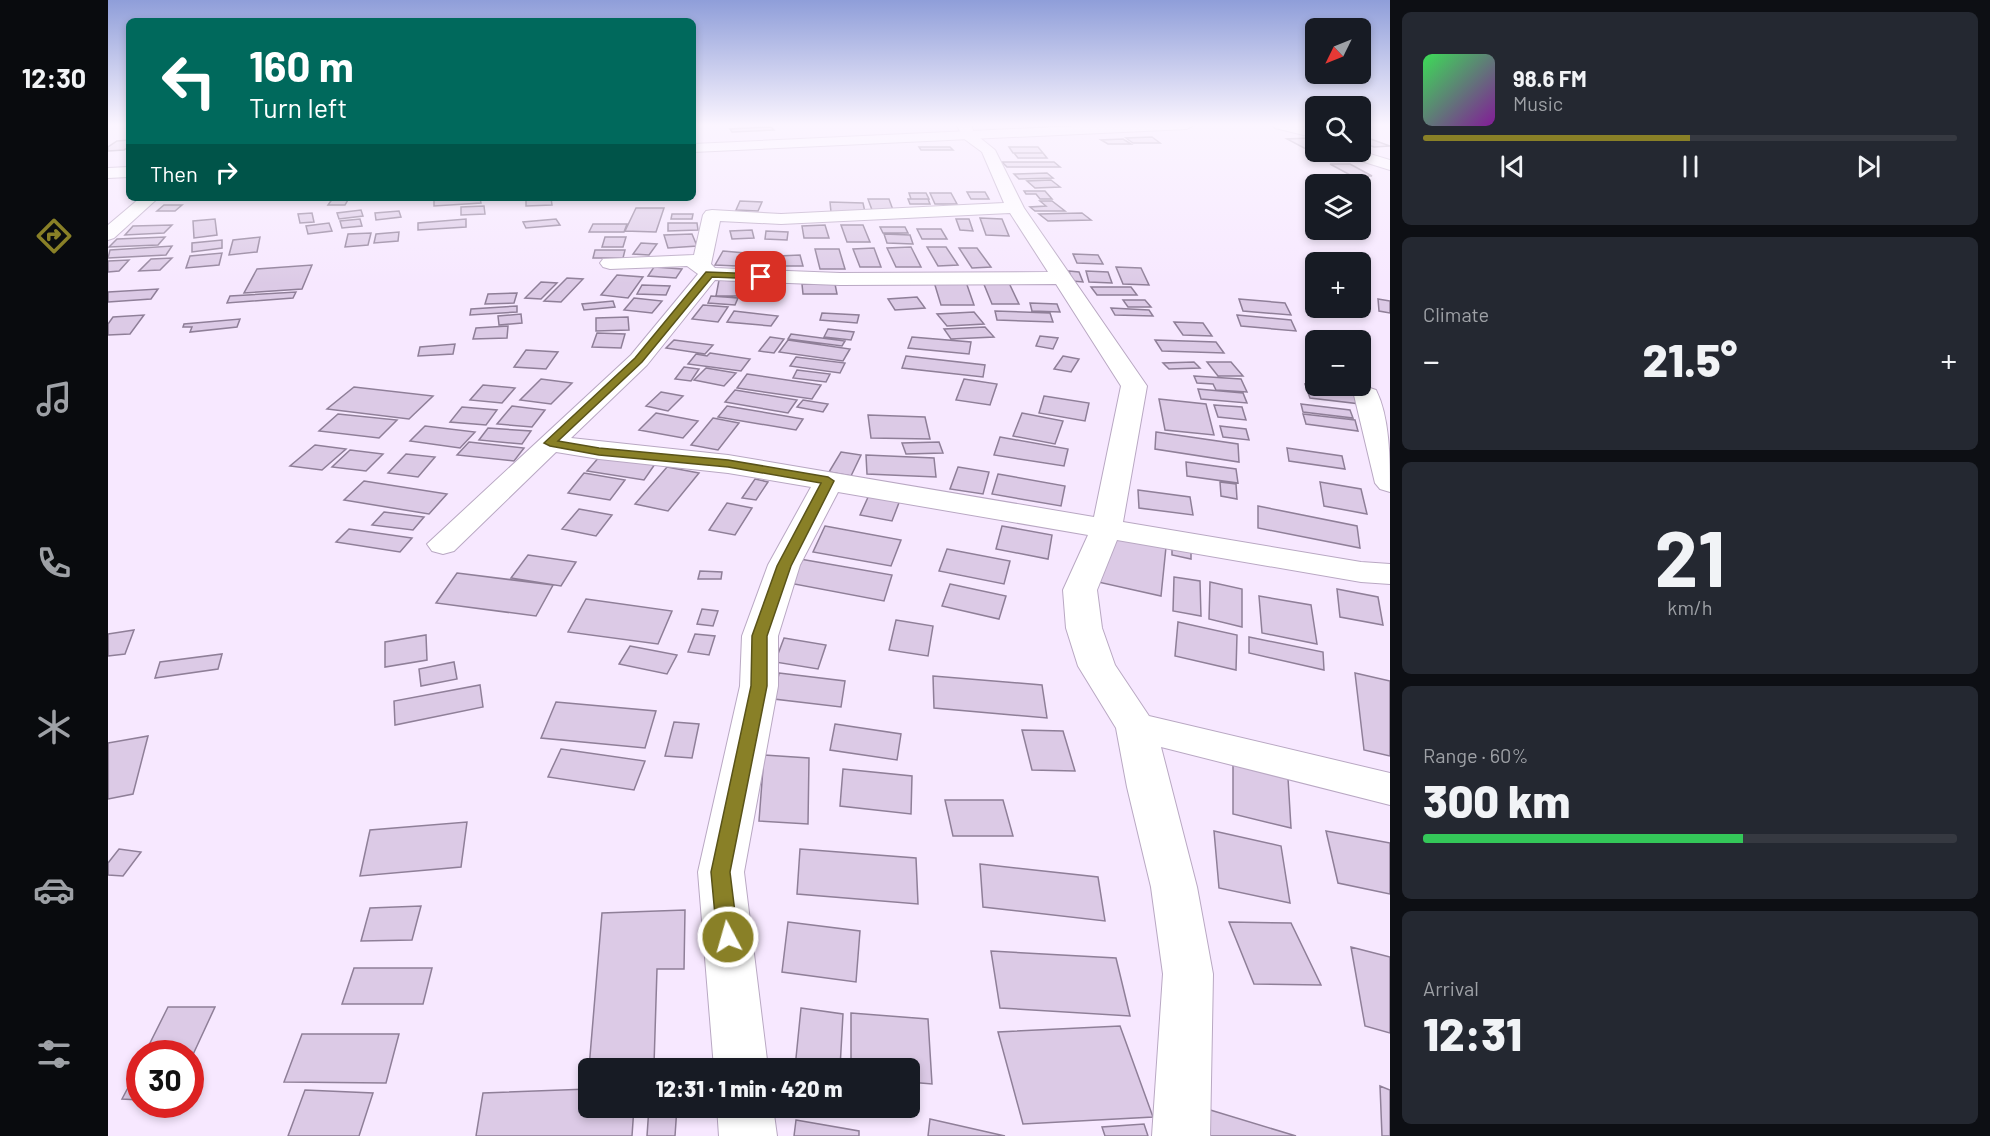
<!DOCTYPE html>
<html lang="en">
<head>
<meta charset="utf-8">
<style>
  body { margin:0; font-family:Barlow,sans-serif; background:#242831; color:#f1f3f6; height:100vh; display:flex; flex-direction:column; font-size:22px; white-space:nowrap }
  * { box-sizing:border-box; margin:0 }
  p { font-size:20px; color:#9ea1a6 }
  .icon { flex:none; width:33px; height:33px; fill:none; stroke:currentColor; stroke-width:2; stroke-linecap:round; stroke-linejoin:round }
  .map { position:relative; flex:1; overflow:hidden }
  .side { display:flex; flex-direction:column; gap:12px; padding:12px; background:#0d0f14; width:600px }
  .side>* { flex:none }
  .hud { position:absolute; left:18px; top:18px; width:570px; height:183px; border-radius:9px; box-shadow:0 3px 9px #0003; background:#00695c; color:#fff; overflow:hidden }
  .needle { width:39px; rotate:227deg }
  .fabs { position:absolute; left:1197px; top:18px; display:grid; gap:12px }
  .fabs a { display:grid; place-items:center; width:66px; height:66px; border-radius:9px; background:#171b24; box-shadow:0 3px 9px #0003; font-size:30px }
  .speed { position:absolute; left:18px; top:1040px; display:flex; gap:12px; font-size:30px; font-weight:700; text-align:center }
  .speed>* { display:grid; place-content:center; width:78px; height:78px; border-radius:50%; background:#171b24; box-shadow:0 3px 9px #0003; line-height:1 }
  .speed .limit { border:9px solid #d22; background:#fff; color:#111 }
  .pin { position:absolute; display:grid; place-items:center; width:51px; height:51px; color:#fff; margin:-26px; border-radius:12px; box-shadow:0 3px 9px #0006 }
  .me { position:absolute; width:66px; margin:-33px; rotate:354deg; stroke-linejoin:round; filter:drop-shadow(0 0 4px #0008) }
  .turn { display:flex; align-items:center; gap:21px; height:126px; padding:0 24px; font-size:27px }
  .turn .icon { width:78px; height:78px; stroke-width:2.5 }
  .turn b { display:block; font-size:42px; line-height:51px }
  .then { display:flex; align-items:center; height:57px; padding:0 24px; background:#0003; gap:12px; font-size:22px }
  .big { font-size:45px; font-weight:800; line-height:1.1 }
  .side .tile { flex:1; display:flex; flex-direction:column; justify-content:center; gap:9px; min-width:0; padding:0 21px; border-radius:9px; background:#242831 }
  .side .dial { align-items:center; gap:0 }
  .dial b { font-size:78px; line-height:1 }
  .song { display:flex; align-items:center; gap:18px }
  .cover { width:72px; height:72px; border-radius:9px; background:linear-gradient(135deg,hsl(130 70% 55%),hsl(290 70% 35%)) }
  .played { height:6px; border-radius:3px; background:linear-gradient(90deg,#898027 50%,#363941 50%) }
  .keys { display:flex; justify-content:space-around; direction:ltr }
  .heat { display:flex; justify-content:space-between; align-items:center; font-size:33px; direction:ltr }
  .charge { height:9px; border-radius:4px; background:linear-gradient(90deg,#34c759 60%,#363941 0) }
  .trip { position:absolute; left:470px; top:1058px; width:342px; height:60px; border-radius:9px; background:#171b24; box-shadow:0 3px 9px #0003; font-weight:800; line-height:60px; text-align:center }
  main { display:flex; flex:1; min-height:0 }
  .menu { display:flex; flex-direction:column; width:108px; justify-content:space-around; align-items:center; background:#090b0e; color:#9ea1a6 }
  .menu .icon { width:42px; height:42px }
  .menu .active { color:#898027 }
  .menu b { font-size:27px; color:#f1f3f6 }
  .map>svg:first-child { display:block }
  .building { fill:#dccae6; stroke:#8f7f98; stroke-width:1.5 }
  .lines { fill:none; stroke-linecap:round; stroke-linejoin:round }
  .minor-casing { stroke:#b9a8c3; stroke-width:2 }
  .major-casing { stroke:#b9a8c3; stroke-width:2 }
  .minor { fill:#fff; fill-rule:evenodd }
  .major { fill:#fff; fill-rule:evenodd }
  .route { fill:#898027; stroke:#595319; stroke-width:1.5 }
</style>
</head>
<body>
<main>
<nav class="menu">
<b>12:30</b>
<svg class="icon active" aria-label="directions" viewBox="0 0 24 24"><path d="M12 3l9 9-9 9-9-9zM9 14v-3h6M13 9l2 2-2 2"/></svg>
<svg class="icon" aria-label="music" viewBox="0 0 24 24"><path d="M9 18V5l10-2v13"/><circle cx="6" cy="18" r="3"/><circle cx="16" cy="16" r="3"/></svg>
<svg class="icon" aria-label="phone" viewBox="0 0 24 24"><path d="M5 4h4l2 5-3 2q2 4 5 5l2-3 5 2v4C11 20 4 13 5 4z"/></svg>
<svg class="icon" aria-label="climate" viewBox="0 0 24 24"><path d="M12 3v18M4 7l16 10M4 17L20 7"/></svg>
<svg class="icon" aria-label="car" viewBox="0 0 24 24"><path d="M5 17H2v-5l4-1 3-4h7l3 4 3 1v5h-3M9 17h6M6 11h13"/><circle cx="7" cy="17" r="2"/><circle cx="17" cy="17" r="2"/></svg>
<svg class="icon" aria-label="filters" viewBox="0 0 24 24"><path d="M4 7h16M4 17h16"/><circle cx="9" cy="7" r="2"/><circle cx="15" cy="17" r="2"/></svg>
</nav>
<div class="map">
<svg width="1282" height="1136" viewBox="0 0 1282 1136">
  <rect width="100%" height="100%" fill="#f7e8ff"/>
  <!-- building -->
  <path class="building" d="M663 127 666 130 624 132 622 129Z
    M1044 137 1052 143H1025L1018 138Z
    M1202 138 1208 142V149H1198L1179 139Z
    M1252 138H1260L1282 146 1266 147 1252 142Z
    M1015 139 1023 144H1000L993 140Z
    M21 140V147L16 150 0 151V147L9 141Z
    M811 147H842L845 150H813Z
    M901 147H930L935 153H905Z
    M906 153H935L939 158H910Z
    M894 162H946L952 167H899Z
    M1222 164H1242L1264 176H1244Z
    M939 173 945 178 911 179 906 174Z
    M943 180 952 187 927 188 919 181Z
    M916 191H937L944 199H932L928 194H918Z
    M859 192H877L881 199H863Z
    M801 193H818L821 199H803Z
    M822 193H843L849 204H827Z
    M225 198H241L237 205H220Z
    M372 198 373 203 326 206V199Z
    M418 198H443L444 205 418 206Z
    M760 199H781L785 210H764Z
    M800 199H820L822 204H802Z
    M632 201 654 202 650 211 628 210Z
    M932 201H944L957 211H927L922 207 938 206Z
    M722 202 755 203 757 212H723Z
    M56 205H74L67 211H49Z
    M376 206 377 214 353 215V207Z
    M528 208H556L548 232 517 231Z
    M253 210 255 216 231 219 229 213Z
    M291 211 293 217 268 220 267 213Z
    M204 213 206 222 192 223 190 214Z
    M974 213 983 220 940 221 931 214Z
    M564 214H585L584 219H563Z
    M872 218 894 219 901 236 878 235Z
    M107 219 109 235 86 238 85 221Z
    M252 219 254 226 234 228 232 221Z
    M358 219V227L310 230V223Z
    M448 219 452 225 418 228 415 222Z
    M848 219H861L865 231 852 230Z
    M221 223 224 231 200 234 198 226Z
    M560 223H589L590 230 560 231Z
    M485 224H519L516 232H481Z
    M64 225 56 233 17 235 25 226Z
    M717 225 721 238H696L694 226Z
    M733 225H755L762 242H739Z
    M772 227H797L800 233H775Z
    M809 229H833L839 239H814Z
    M644 230 646 238 624 239 622 231Z
    M658 231 680 232 679 240 657 239Z
    M291 232 290 241 266 243 268 234Z
    M263 233 260 245 237 247 240 234Z
    M584 234 589 246 560 248 556 235Z
    M776 234 802 235 805 244 779 243Z
    M57 237 50 245 1 247 9 239Z
    M152 237 149 252 121 255 125 240Z
    M497 237H518L515 247H494Z
    M114 240V248L84 252V243Z
    M533 243 549 244 541 255 525 254Z
    M64 246 58 255 0 258 2 250Z
    M803 247 813 267H788L779 248Z
    M819 247H838L850 265 830 266Z
    M766 248 773 267H752L745 249Z
    M851 248H869L883 267 864 268Z
    M707 249H731L737 269H712Z
    M487 250H517L515 258H485Z
    M615 251 637 253 629 266 607 265Z
    M114 253 111 265 78 268 82 256Z
    M639 254 660 255 657 267 636 266Z
    M965 254 990 255 995 264 969 263Z
    M692 255 695 266H674L671 256Z
    M64 258 52 270 31 271 43 259Z
    M21 260 11 271 0 272V261Z
    M204 265 194 289 136 293 149 269Z
    M546 267 574 269 568 278 540 276Z
    M1008 267 1033 268 1041 285 1015 284Z
    M961 271 971 272 975 282 964 281Z
    M978 271 1000 272 1004 283 981 282Z
    M509 275 535 277 520 298 493 295Z
    M459 278 475 279 453 302 436 301Z
    M611 280 633 281 631 296H608Z
    M433 282 449 283 433 299 417 298Z
    M826 282H858L866 305H833Z
    M875 282 901 283 911 304H884Z
    M694 284H727L729 294H695Z
    M534 285 562 286 558 295 529 294Z
    M983 287H1023L1029 295H989Z
    M50 289 43 299 0 302V292Z
    M188 292 185 298 119 303 122 296Z
    M409 293 406 303 377 304 380 294Z
    M603 296 630 298 627 305 600 303Z
    M809 297 817 308 787 310 780 299Z
    M526 298 554 301 544 313 516 310Z
    M1131 299 1177 303 1183 315 1135 311Z
    M1270 299 1282 301V313L1271 311Z
    M1015 300H1037L1043 307H1020Z
    M505 301 507 307 476 310 474 304Z
    M922 303 949 304 952 312 924 311Z
    M595 305 620 307 610 322 584 319Z
    M409 306V312L362 315 363 309Z
    M1003 308 1041 310 1045 316 1007 315Z
    M626 311 670 316 663 326 619 322Z
    M887 311 942 313 945 322 889 320Z
    M866 312 876 324 839 326 829 314Z
    M714 313 751 315 749 323 712 320Z
    M413 314 414 323 391 325 390 316Z
    M36 315 22 334 0 335V324L5 317Z
    M1129 315 1183 320 1188 331 1133 326Z
    M520 317 521 330 488 331V318Z
    M132 319 129 327 82 332 84 327H75L76 324Z
    M1066 322 1095 323 1104 336 1075 335Z
    M400 326 399 338 365 339 368 328Z
    M877 327 886 337 843 339 836 329Z
    M720 329 746 332 743 340 716 337Z
    M489 333 517 334 513 348 484 347Z
    M683 334 737 341 734 346 680 339Z
    M932 336 950 338 945 349 928 346Z
    M662 337 676 339 666 353 651 351Z
    M804 337 863 342 861 354 800 348Z
    M566 340 605 345 597 354 558 348Z
    M680 340 742 349 735 361 671 352Z
    M1047 340 1108 342 1116 353 1054 351Z
    M347 344 345 354 310 356 312 347Z
    M418 350 450 352 438 369 406 367Z
    M602 353 642 359 633 371 580 364 588 354 599 356Z
    M798 356 877 365 875 377 794 368Z
    M955 356 971 359 963 372 946 369Z
    M688 357 737 363 732 373 682 366Z
    M1086 362 1092 368 1061 369 1055 363Z
    M1099 362H1123L1135 376H1110Z
    M576 367 591 369 583 381 567 379Z
    M598 368 628 373 616 386 586 380Z
    M689 370 722 374 718 382 685 378Z
    M639 374 713 385 704 399 629 388Z
    M1086 376 1133 379 1139 392 1108 390 1105 384 1089 383Z
    M433 379 464 383 443 404 412 400Z
    M856 379 889 384 882 405 848 400Z
    M1197 384 1246 389 1253 404 1202 398Z
    M375 385 407 388 394 403 362 400Z
    M246 387 325 396 301 419 219 409Z
    M1090 389 1135 393 1139 403 1093 399Z
    M627 390 689 400 680 413 617 402Z
    M553 392 575 396 560 411 538 406Z
    M936 396 981 403 977 421 931 413Z
    M1051 399 1098 404 1106 435 1057 430Z
    M695 400 720 404 715 412 689 407Z
    M1193 404 1242 410 1245 418 1195 412Z
    M1106 405 1134 407 1138 420 1110 417Z
    M404 406 437 410 424 427 389 424Z
    M619 406 695 419 688 430 610 417Z
    M354 407 389 410 378 425 342 422Z
    M548 413 590 421 575 438 531 430Z
    M914 413 955 421 947 444 905 436Z
    M230 414 289 420 271 438 211 431Z
    M1195 414 1247 420 1250 431 1198 424Z
    M760 415 817 417 822 439 763 438Z
    M605 418 631 423 610 450 583 445Z
    M317 426 367 432 352 448 302 441Z
    M1112 426 1138 429 1141 440 1115 437Z
    M380 428 423 431 414 444 371 440Z
    M1048 432 1130 444 1131 462 1047 449Z
    M892 437 960 449 956 466 886 455Z
    M361 442 416 448 406 461 349 455Z
    M831 442 835 453 798 454 794 443Z
    M207 445 238 449 214 470 182 466Z
    M1179 448 1234 456 1237 469 1181 461Z
    M242 450 275 454 258 471 224 467Z
    M733 452 753 455 743 476 721 472Z
    M298 454 327 457 310 477 280 473Z
    M758 455 826 458 828 477 759 474Z
    M492 456 547 464 536 480 479 471Z
    M1078 462 1128 469 1130 483 1079 476Z
    M559 467 591 473 560 511 527 504Z
    M850 467 881 472 875 494 842 489Z
    M476 473 517 480 502 500 460 493Z
    M890 474 957 486 953 506 884 494Z
    M647 479 660 482 648 500 634 498Z
    M256 481 339 494 321 514 236 500Z
    M1112 482 1128 484 1129 499 1113 496Z
    M1212 482 1253 489 1259 514 1216 506Z
    M1030 490 1082 497 1085 515 1031 508Z
    M761 495 792 500 784 521 752 515Z
    M619 503 644 508 627 535 601 530Z
    M1150 506 1249 526 1252 548 1150 528Z
    M471 509 504 515 488 536 454 529Z
    M276 512 316 517 305 530 264 525Z
    M717 526 793 540 783 566 705 552Z
    M894 526 944 535 940 559 888 549Z
    M241 529 304 538 292 552 228 542Z
    M999 535 1058 547 1053 596 990 582Z
    M1064 544 1083 548V559L1064 555Z
    M839 549 902 561 896 584 831 571Z
    M420 555 468 562 453 586 403 578Z
    M692 559 784 575 776 601 681 583Z
    M592 571 614 572 613 579H590Z
    M349 573 445 585 428 616 328 603Z
    M1066 577 1092 581 1093 616 1065 611Z
    M1102 582 1134 589V627L1101 619Z
    M842 584 898 596 891 619 834 606Z
    M1229 589 1270 597 1275 625 1232 617Z
    M1151 596 1203 605 1209 644 1154 633Z
    M478 599 564 611 550 644 460 632Z
    M594 609 610 611 605 626 589 624Z
    M788 620 825 626 820 656 781 650Z
    M1070 622 1129 635 1128 670 1067 656Z
    M26 630 17 654 0 656V634Z
    M587 634 607 636 601 655 580 652Z
    M318 635 319 660 277 667V642Z
    M1141 637 1215 652 1216 670 1141 653Z
    M676 638 718 645 710 669 667 662Z
    M522 646 569 655 559 674 511 664Z
    M114 654 110 669 47 678 52 662Z
    M346 662 349 679 313 686 311 669Z
    M671 673 737 681 733 707 666 699Z
    M1247 673 1282 681V756L1256 750Z
    M825 676 934 685 939 718 826 708Z
    M372 685 375 707 287 725 286 701Z
    M448 702 548 711 537 748 433 738Z
    M566 722 591 724 584 758 557 756Z
    M727 724 793 734 789 760 722 750Z
    M914 730 955 731 967 771 924 770Z
    M40 736 25 794 0 799V743Z
    M453 749 537 761 526 790 440 777Z
    M656 755 701 758 700 824 651 821Z
    M1125 764 1180 778 1183 828 1125 814Z
    M735 769 804 776 803 814 732 806Z
    M837 800H895L905 836H845Z
    M359 822 353 867 252 876 262 830Z
    M1106 831 1173 846 1182 903 1111 888Z
    M1218 831 1282 843V894L1230 883Z
    M11 849 33 852 15 876 0 875V863Z
    M692 849 808 858 810 904 689 894Z
    M872 864 990 877 997 921 875 907Z
    M313 906 304 940 253 941 262 908Z
    M577 910 576 969H549L546 1065 481 1068 494 913Z
    M680 922 752 931 748 982 674 972Z
    M1121 922 1183 923 1213 985 1146 984Z
    M1243 947 1282 957V1033L1257 1026Z
    M883 951 1008 958 1022 1016 892 1008Z
    M246 968H324L315 1004H234Z
    M60 1007H107L82 1061V1053H37Z
    M693 1008 735 1014 732 1068H687Z
    M743 1013 820 1019 824 1084 801 1082V1068H743Z
    M1012 1026 1045 1117 915 1124 890 1032Z
    M194 1034H291L278 1083 176 1082Z
    M32 1065V1100L14 1099Z
    M1272 1086 1282 1090V1136H1274Z
    M480 1089V1107H526L524 1136H368L375 1093Z
    M197 1090 265 1093 251 1136H180Z
    M541 1107H569L567 1136H539Z
    M1099 1109 1188 1136H1099Z
    M822 1119 897 1136H820Z
    M688 1120 751 1131V1136H686Z
    M1036 1124 1040 1136H997L994 1127Z"/>
  <g class="lines">
    <!-- minor casing -->
    <g class="minor-casing">
      <path id="minor" d="M849 125H863L866 133 887 150 916 208 1039 386 1015 522 1253 562 1282 564V584L1253 582 1009 540 989 590 994 628 1007 665 1041 716 1282 773V805L1053 747 1089 887 1105 974 1102 1136H1044L1055 974 1043 887 1019 787 1008 728 970 666 958 628 955 590 980 535 730 492 692 565 670 636V686L636 872 660 1068H606L590 872 632 686 634 636 660 565 703 487 620 473 491 459 448 452 346 551 335 554 324 551 319 544 523 355 590 274 579 266 502 269 495 267 492 263 495 259 586 255 595 215 598 211 604 210 673 214 896 203 874 152 855 138ZM902 213 940 272 732 273 607 268 603 264 612 221 673 224ZM607 280 732 285 948 284 1013 386 986 517 620 455 463 438 539 365Z
        M1165 125H1188L1208 130V138L1167 128Z
        M1252 147 1260 149 1262 154 1282 160V170L1250 160 1245 152H1252Z
        M32 198H50L6 238 0 240V225Z
        M1259 387 1268 390C1282 418 1282 459 1282 492L1272 489 1267 483 1246 395 1250 390Z
        M609 1107H665L669 1136H611Z"/>
    </g>
    <!-- major casing -->
    <g class="major-casing">
      <path id="major" d="M991 125H1086L1079 129 585 152V144Z
        M21 167V177L0 178V168Z"/>
    </g>
    <!-- minor -->
    <use href="#minor" class="minor"/>
    <!-- major -->
    <use href="#major" class="major"/>
  </g>
  <!-- sky -->
  <linearGradient id="sky" x2="0" y2="1"><stop stop-color="#8f9ed9"/><stop offset="0.44" stop-color="#fbf5ff"/><stop offset="1" stop-color="#fbf5ff" stop-opacity="0"/></linearGradient>
  <rect width="1282" height="284" fill="url(#sky)"/>
  <!-- route -->
  <path class="route" d="M598 272 653 274 657 277 653 279 604 277 534 362 450 441 491 448 620 460 720 477 726 481 683 566 659 636V686L622 872 630 937 627 944 620 946 612 944 609 937 603 872 643 686 644 636 669 566 713 483 620 467 491 455 442 446 436 443 527 358Z"/>
</svg>
<div class="fabs">
<a><svg class="needle" viewBox="-14 -14 28 28"><path d="M0-13l5 13h-10z" fill="#e53935"/><path d="M0 13l5-13h-10z" fill="#9ea1a6"/></svg></a>
<a><svg class="icon" aria-label="search" viewBox="0 0 24 24"><circle cx="10" cy="10" r="6"/><path d="M15 15l6 6"/></svg></a>
<a><svg class="icon" aria-label="layers" viewBox="0 0 24 24"><path d="M12 4l9 5-9 5-9-5zM3 14l9 5 9-5"/></svg></a>
<a>+</a>
<a>−</a>
</div>
<div class="speed"><div class="limit">30</div></div>
<div class="pin" style="left:653px;top:277px;background:#d93025"><svg class="icon" aria-label="arrive" viewBox="0 0 24 24"><path d="M6 21V4h12l-3 4 3 4H6"/></svg></div>
<svg class="me" style="left:620px;top:937px" viewBox="-20 -20 40 40"><circle r="17" fill="#898027" stroke="#fff" stroke-width="3"/><path d="M0-11L8 9 0 5-8 9z" fill="#fff"/></svg>
<div class="trip">12:31 · 1 min · 420 m</div>
<div class="hud">
<div class="turn"><svg class="icon" aria-label="left" viewBox="0 0 24 24"><path d="M17 20v-9H6M10 6l-5 5 5 5"/></svg><div><b>160 m</b>Turn left</div></div>
<div class="then">Then<svg class="icon" aria-label="right" viewBox="0 0 24 24"><path d="M7 20v-9h11M14 6l5 5-5 5"/></svg></div>
</div>
</div>
<section class="side">
<div class="tile">
<div class="song"><i class="cover"></i><div><b>98.6 FM</b><p>Music</p></div></div>
<div class="played"></div>
<div class="keys"><svg class="icon" aria-label="previous" viewBox="0 0 24 24"><path d="M18 5L8 12l10 7zM5 5v14"/></svg><svg class="icon" aria-label="pause" viewBox="0 0 24 24"><path d="M8 5v14M16 5v14"/></svg><svg class="icon" aria-label="next" viewBox="0 0 24 24"><path d="M6 5l10 7-10 7zM19 5v14"/></svg></div>
</div>
<div class="tile"><p>Climate</p>
<div class="heat"><a>−</a><b class="big">21.5°</b><a>+</a></div>
</div>
<div class="tile dial"><b>21</b><p>km/h</p></div>
<div class="tile"><p>Range · 60%</p><b class="big">300 km</b><div class="charge"></div></div>
<div class="tile"><p>Arrival</p><b class="big">12:31</b></div>
</section>
</main>
</body>
</html>
